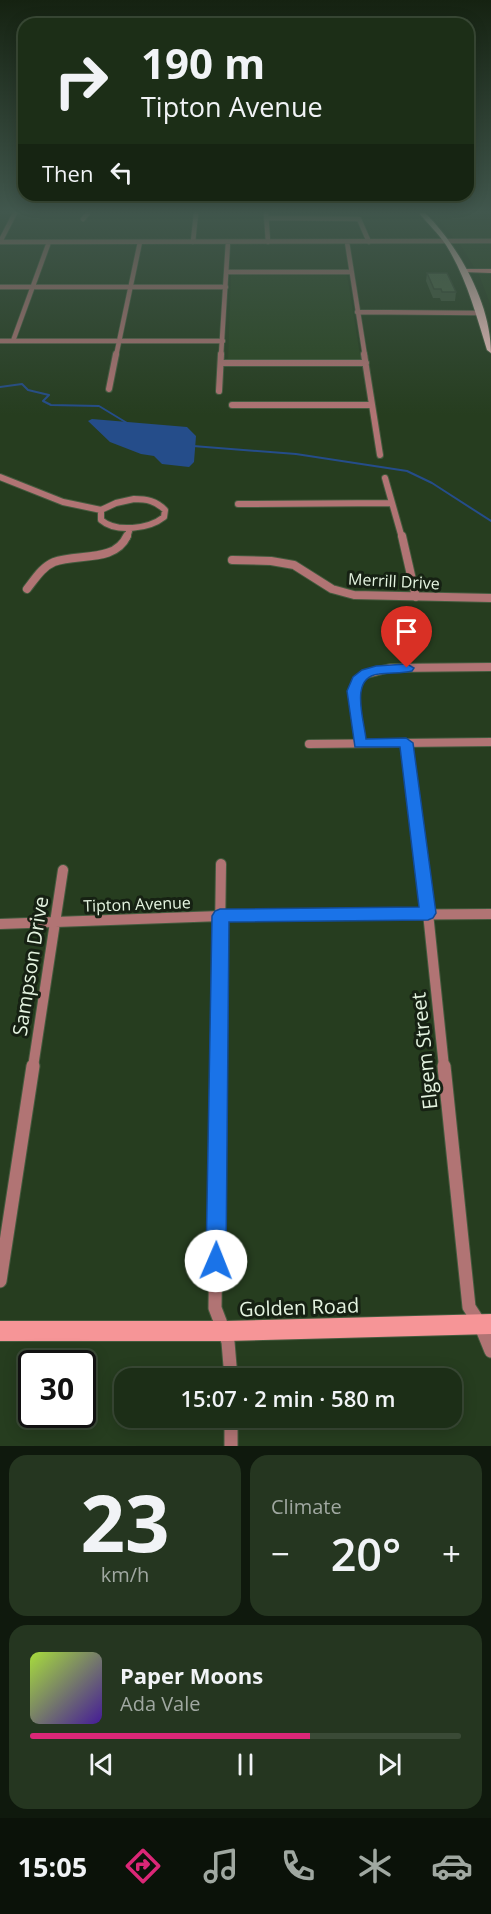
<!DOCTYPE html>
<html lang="en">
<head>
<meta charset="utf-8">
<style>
  body { margin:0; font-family:"Open Sans",sans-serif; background:#253620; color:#f1f3f6; height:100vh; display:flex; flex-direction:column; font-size:22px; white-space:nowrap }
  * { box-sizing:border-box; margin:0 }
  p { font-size:20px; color:#a0a8a1 }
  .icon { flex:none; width:33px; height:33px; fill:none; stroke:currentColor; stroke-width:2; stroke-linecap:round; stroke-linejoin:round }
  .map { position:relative; height:1446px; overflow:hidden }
  .sheet { display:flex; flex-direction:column; gap:9px; padding:9px; background:#0f190d; flex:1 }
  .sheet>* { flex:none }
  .hud { position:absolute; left:18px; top:18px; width:456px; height:183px; border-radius:18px; box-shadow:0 3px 15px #0003,0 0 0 2px #3a4a36; background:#1c2e17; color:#f1f3f6; overflow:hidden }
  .speed { position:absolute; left:18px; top:1350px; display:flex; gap:12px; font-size:30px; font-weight:700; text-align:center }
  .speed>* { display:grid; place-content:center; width:78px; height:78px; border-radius:50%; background:#1c2e17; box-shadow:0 3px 15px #0003,0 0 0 2px #3a4a36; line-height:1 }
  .speed .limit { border:3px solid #111; border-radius:9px; background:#fff; color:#111 }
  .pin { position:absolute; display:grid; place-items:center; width:51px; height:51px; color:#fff; margin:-62px -26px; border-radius:50% 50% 50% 0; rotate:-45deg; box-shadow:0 0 6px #0007 }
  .pin .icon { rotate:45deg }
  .me { position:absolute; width:66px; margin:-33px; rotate:1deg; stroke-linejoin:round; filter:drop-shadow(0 0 4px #0008) }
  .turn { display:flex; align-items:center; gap:21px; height:126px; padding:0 24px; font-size:27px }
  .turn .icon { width:78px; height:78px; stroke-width:2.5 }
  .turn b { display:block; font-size:42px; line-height:51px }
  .then { display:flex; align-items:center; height:57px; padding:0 24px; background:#0003; gap:12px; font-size:22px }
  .big { font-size:45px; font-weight:600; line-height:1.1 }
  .sheet .tile { flex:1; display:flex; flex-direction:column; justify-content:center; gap:9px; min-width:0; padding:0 21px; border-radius:18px; background:#253620 }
  .sheet .dial { align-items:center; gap:0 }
  .dial b { font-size:78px; line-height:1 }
  .song { display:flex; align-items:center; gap:18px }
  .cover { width:72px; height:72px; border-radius:9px; background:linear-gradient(135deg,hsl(80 70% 55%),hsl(260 70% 35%)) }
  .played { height:6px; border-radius:3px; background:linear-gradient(90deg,#db2777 65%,#3a4a36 65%) }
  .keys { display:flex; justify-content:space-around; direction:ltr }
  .heat { display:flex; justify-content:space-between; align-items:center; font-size:33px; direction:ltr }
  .sheet .tiles { flex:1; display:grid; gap:9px; grid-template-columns:1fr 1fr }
  .tile:last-child { grid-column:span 2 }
  .trip { position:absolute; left:114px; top:1368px; width:348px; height:60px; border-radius:18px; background:#1c2e17; box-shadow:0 3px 15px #0003,0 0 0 2px #3a4a36; font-weight:600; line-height:60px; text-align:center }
  .tabs { display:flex; height:96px; justify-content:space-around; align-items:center; background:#0b1209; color:#a0a8a1 }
  .tabs .icon { width:42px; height:42px }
  .tabs .current { color:#db2777 }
  .tabs b { font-size:27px; color:#f1f3f6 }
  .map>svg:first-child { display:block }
  .built { fill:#294520 }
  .water { fill:#254d8a }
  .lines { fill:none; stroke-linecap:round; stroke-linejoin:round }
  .stream { stroke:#254d8a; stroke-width:2 }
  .street-far4-casing { stroke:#445a3e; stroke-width:6 }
  .street-far3-casing { stroke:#445a3e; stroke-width:8 }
  .street-far2-casing { stroke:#445a3e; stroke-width:10 }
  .street-far1-casing { stroke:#445a3e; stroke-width:12 }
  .street-casing { stroke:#445a3e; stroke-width:15 }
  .secondary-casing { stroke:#445a3e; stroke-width:2 }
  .primary-casing { stroke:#445a3e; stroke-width:2 }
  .street-far4 { stroke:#b17474; stroke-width:4.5 }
  .street-far3 { stroke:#b17474; stroke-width:6 }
  .street-far2 { stroke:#b17474; stroke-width:8 }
  .street-far1 { stroke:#b17474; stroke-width:10 }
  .street { stroke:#b17474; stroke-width:13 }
  .secondary { fill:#f69597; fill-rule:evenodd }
  .primary { fill:#fcc9c8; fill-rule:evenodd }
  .wall { fill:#41573b }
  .building { fill:#4c6545; stroke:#354730; stroke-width:1.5 }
  .route { fill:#1a73e8; stroke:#114b97; stroke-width:1.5 }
  .labels { text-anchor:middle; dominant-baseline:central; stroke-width:6; stroke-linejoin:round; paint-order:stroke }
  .street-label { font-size:16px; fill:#e4f3e0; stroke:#162113 }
  .near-street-label { font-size:20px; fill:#e4f3e0; stroke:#162113 }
</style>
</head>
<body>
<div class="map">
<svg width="491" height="1446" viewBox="0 0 491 1446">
  <rect width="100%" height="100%" fill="#263d1f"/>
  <!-- built -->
  <path class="built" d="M432 213H491V306L479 275 461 246Z
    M231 274H347L361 361 228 360Z"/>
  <!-- water -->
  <path class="water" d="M92 419 187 427 196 436 194 462 189 467 162 464 154 456 141 454 110 442 88 421Z"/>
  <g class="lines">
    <!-- stream -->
    <path class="stream" d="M0 387 22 384 28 390 49 395 43 401 51 405 99 406 127 423
      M193 446 296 454 407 471 432 483 491 521"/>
    <!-- street-far4 casing -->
    <g class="street-far4-casing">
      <path id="street-far4" d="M266 213 268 242
        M266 218 359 219 369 242
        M83 219 88 213
        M0 242 491 241
        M0 242 15 213
        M193 242 196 213
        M347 242 365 356
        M227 272H351
        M0 287H226
        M357 312 479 313
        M0 341H223
        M13 341 49 242
        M116 356 140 242
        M221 356 228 242"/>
    </g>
    <!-- street-far3 casing -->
    <g class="street-far3-casing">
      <path id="street-far3" d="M364 354 380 455
        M222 363H366
        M109 389 116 354
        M219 391 221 354
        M232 405H372
        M0 477 63 502 101 510
        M385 478 402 538
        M134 499C147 499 156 501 165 510L164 517C149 529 116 533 101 520V510L116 503Z
        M238 504 392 503
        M127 538 130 528"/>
    </g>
    <!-- street-far2 casing -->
    <g class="street-far2-casing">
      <path id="street-far2" d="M402 536 416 597
        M232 560 271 561 294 565 332 589 354 595 491 598
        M27 589C35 579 42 567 54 562 77 553 115 563 127 536
        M360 743 353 691 357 680 363 675 390 668 491 667
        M406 743 409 770
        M309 744 491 742"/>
    </g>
    <!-- street-far1 casing -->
    <g class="street-far1-casing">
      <path id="street-far1" d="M409 768 428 913 444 1067
        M0 924 221 916 491 914
        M33 1067 63 870
        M218 1067 221 864"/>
    </g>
    <!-- street casing -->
    <g class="street-casing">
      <path id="street" d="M218 1066 215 1308 228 1342 231 1378
        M444 1066 469 1307 480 1324 491 1351
        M0 1281 33 1066
        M231 1418V1446"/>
    </g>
    <!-- secondary casing -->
    <g class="secondary-casing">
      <path id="secondary" d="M465 269H491V273L463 272 462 271Z
        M491 1314V1334L227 1341H0V1321H227Z"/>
    </g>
    <!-- primary casing -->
    <g class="primary-casing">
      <path id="primary" d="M419 213H425C459 246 491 304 491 353L487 350C476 314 466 277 446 245 438 233 428 224 419 213Z"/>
    </g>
    <!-- street-far4 -->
    <use href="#street-far4" class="street-far4"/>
    <!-- street-far3 -->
    <use href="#street-far3" class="street-far3"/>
    <!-- street-far2 -->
    <use href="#street-far2" class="street-far2"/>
    <!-- street-far1 -->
    <use href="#street-far1" class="street-far1"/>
    <!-- street -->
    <use href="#street" class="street"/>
    <!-- secondary -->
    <use href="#secondary" class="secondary"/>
    <!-- primary -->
    <use href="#primary" class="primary"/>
  </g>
  <!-- wall -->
  <path class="wall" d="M427 273 456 292 455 301H441L440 298H433L426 281Z"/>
  <!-- building -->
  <path class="building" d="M427 273H447L456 292H442L441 289H434Z"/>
  <!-- sky -->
  <linearGradient id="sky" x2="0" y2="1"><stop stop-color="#152211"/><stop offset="0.51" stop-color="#41574d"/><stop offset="1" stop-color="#41574d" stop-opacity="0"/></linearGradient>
  <rect width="491" height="415" fill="url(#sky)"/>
  <!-- route -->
  <path class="route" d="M407 664 414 668 412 671C401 674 390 672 379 674 349 677 364 719 366 739L406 738 413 743 436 913 433 918 428 920 229 922 226 1261 223 1269 216 1272 209 1269 206 1261 212 916 215 911 220 909 419 907 400 747H355L347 691 353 677 362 670 376 666Z"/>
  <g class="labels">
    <!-- street labels -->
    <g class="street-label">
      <text transform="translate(394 581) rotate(3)">Merrill Drive</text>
      <text transform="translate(137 904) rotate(-2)">Tipton Avenue</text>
    </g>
    <!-- near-street labels -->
    <g class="near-street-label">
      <text transform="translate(30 966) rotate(-81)">Sampson Drive</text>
      <text transform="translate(424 1051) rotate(-96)">Elgem Street</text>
      <text transform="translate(299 1307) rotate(-2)">Golden Road</text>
    </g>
  </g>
</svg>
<div class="speed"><div class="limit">30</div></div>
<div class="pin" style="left:407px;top:668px;background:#d93025"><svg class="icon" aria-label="arrive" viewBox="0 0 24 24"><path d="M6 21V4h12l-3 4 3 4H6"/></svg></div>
<svg class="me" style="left:216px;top:1261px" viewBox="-20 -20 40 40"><circle r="19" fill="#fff"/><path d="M0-13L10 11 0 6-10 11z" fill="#1a73e8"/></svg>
<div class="trip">15:07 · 2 min · 580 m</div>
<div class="hud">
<div class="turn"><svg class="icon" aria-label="right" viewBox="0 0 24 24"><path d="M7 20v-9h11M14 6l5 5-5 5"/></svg><div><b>190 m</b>Tipton Avenue</div></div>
<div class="then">Then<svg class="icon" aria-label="left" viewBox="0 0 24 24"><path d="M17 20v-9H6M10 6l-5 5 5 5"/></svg></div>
</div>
</div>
<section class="sheet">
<div class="tiles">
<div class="tile dial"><b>23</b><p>km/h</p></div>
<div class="tile"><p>Climate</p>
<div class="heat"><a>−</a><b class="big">20°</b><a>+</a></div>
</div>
<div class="tile">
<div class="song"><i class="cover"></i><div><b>Paper Moons</b><p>Ada Vale</p></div></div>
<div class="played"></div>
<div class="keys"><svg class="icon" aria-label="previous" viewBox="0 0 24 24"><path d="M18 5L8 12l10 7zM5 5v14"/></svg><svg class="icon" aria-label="pause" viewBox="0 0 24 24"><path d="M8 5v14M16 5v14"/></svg><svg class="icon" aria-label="next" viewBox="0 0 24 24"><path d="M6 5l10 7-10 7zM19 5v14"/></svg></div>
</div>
</div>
</section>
<nav class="tabs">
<b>15:05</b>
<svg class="icon current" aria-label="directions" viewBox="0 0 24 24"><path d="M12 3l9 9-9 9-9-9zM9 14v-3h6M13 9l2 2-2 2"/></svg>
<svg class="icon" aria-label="music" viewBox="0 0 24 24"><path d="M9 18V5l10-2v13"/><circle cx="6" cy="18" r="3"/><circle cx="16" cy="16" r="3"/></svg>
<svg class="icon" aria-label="phone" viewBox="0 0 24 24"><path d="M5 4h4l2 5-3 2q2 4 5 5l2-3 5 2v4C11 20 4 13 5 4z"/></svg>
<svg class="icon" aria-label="climate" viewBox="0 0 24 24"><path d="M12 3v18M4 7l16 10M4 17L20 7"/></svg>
<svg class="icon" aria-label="car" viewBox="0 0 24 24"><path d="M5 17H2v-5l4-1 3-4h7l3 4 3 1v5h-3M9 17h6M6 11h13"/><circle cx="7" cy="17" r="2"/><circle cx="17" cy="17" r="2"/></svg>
</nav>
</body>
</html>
